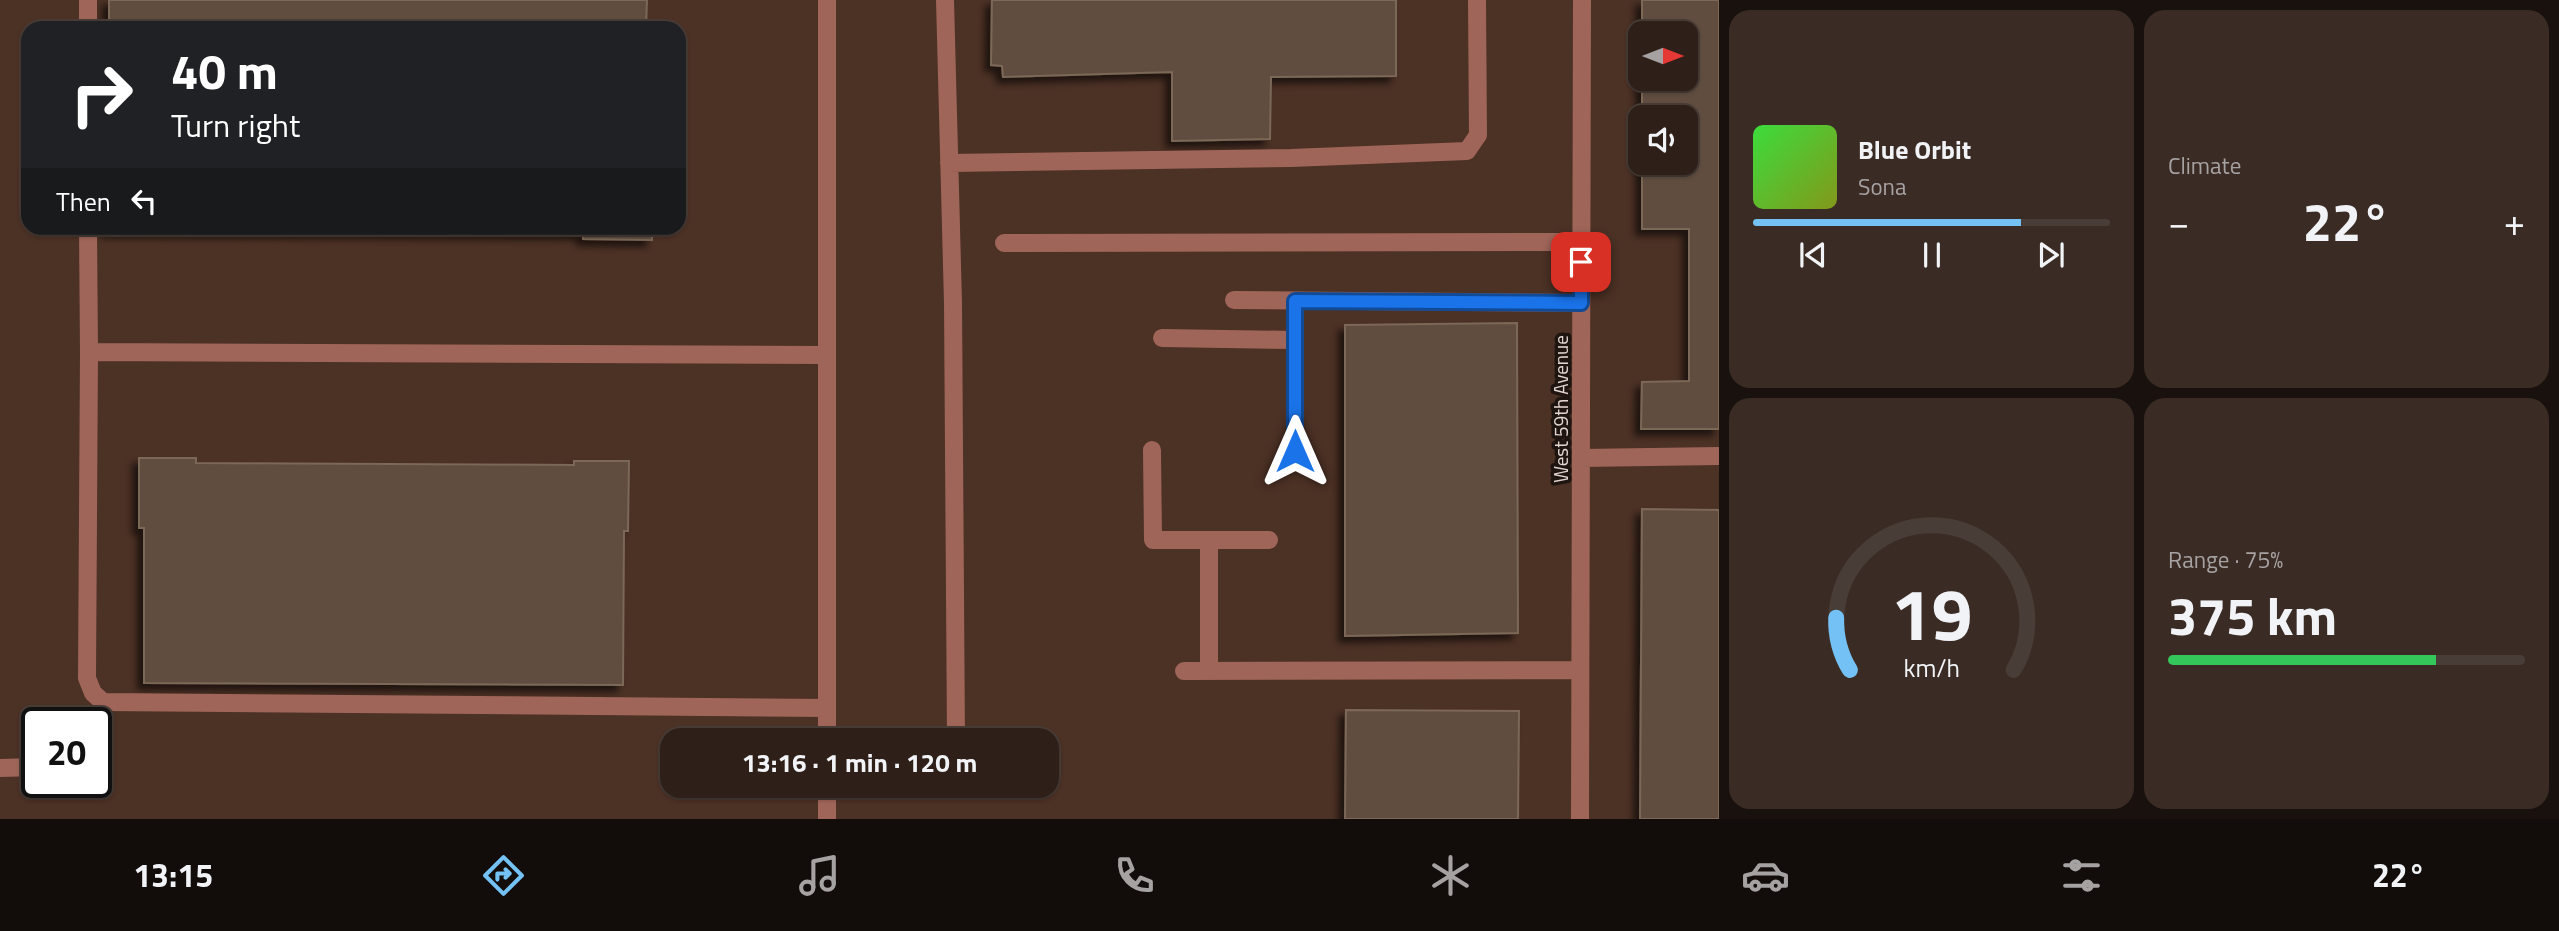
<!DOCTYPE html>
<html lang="en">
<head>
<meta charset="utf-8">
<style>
  body { margin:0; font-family:"Titillium Web",sans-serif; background:#3a2c25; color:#f1f3f6; height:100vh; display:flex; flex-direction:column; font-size:26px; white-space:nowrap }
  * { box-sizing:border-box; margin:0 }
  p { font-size:23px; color:#a7a2a2 }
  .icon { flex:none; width:38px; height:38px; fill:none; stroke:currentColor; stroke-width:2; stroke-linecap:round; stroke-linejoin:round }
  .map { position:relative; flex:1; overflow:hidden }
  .drawer { display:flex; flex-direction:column; gap:10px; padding:10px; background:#19110d; width:840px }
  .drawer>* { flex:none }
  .hud { position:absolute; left:21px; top:21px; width:665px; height:214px; border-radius:21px; box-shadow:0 2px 5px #0004,0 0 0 2px #493d37; background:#202124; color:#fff; overflow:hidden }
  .needle { width:46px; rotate:90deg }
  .controls { position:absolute; left:1628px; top:21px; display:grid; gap:14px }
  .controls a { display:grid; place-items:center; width:70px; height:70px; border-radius:14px; background:#2e1f18; box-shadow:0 2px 5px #0004,0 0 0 2px #493d37; font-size:35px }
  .speed { position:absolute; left:21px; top:707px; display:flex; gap:14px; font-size:35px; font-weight:700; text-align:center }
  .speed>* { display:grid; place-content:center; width:91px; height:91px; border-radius:50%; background:#2e1f18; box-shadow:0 2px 5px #0004,0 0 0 2px #493d37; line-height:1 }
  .speed .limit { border:4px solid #111; border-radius:10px; background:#fff; color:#111 }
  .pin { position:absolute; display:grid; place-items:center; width:60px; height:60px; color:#fff; margin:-30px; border-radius:14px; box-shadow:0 4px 10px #0006 }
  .me { position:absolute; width:77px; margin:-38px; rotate:0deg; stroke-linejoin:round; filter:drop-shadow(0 0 5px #0008) }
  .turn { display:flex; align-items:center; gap:24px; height:147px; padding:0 35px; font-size:32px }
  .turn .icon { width:91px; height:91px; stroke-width:2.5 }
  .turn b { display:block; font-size:49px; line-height:60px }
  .then { display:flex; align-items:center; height:66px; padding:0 35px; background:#0003; gap:14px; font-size:26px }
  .big { font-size:52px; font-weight:700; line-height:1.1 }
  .drawer .card { flex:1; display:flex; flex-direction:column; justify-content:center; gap:10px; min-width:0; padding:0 24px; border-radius:21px; background:#3a2c25 }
  .drawer .dial { align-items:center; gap:0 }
  .dial svg { height:182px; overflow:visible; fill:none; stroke:#493d37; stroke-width:7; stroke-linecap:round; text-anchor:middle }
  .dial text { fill:#f1f3f6; stroke:none }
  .song { display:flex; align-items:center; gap:21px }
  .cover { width:84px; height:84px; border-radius:10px; background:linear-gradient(135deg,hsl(120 70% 55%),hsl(70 70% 35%)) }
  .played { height:7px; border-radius:4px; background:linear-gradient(90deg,#73c1f5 75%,#493d37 75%) }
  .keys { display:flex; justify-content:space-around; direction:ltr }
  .heat { display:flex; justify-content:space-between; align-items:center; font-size:38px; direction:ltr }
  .charge { height:10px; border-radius:5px; background:linear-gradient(90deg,#34c759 75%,#493d37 0) }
  .drawer .tiles { flex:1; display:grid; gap:10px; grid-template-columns:repeat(2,1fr) }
  .trip { position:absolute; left:660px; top:728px; width:399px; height:70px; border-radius:21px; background:#2e1f18; box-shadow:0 2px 5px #0004,0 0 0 2px #493d37; font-weight:700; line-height:70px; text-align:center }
  .tab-bar { display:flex; height:112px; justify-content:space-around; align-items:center; background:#120c0a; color:#a7a2a2 }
  .tab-bar .icon { width:49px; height:49px }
  .tab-bar .selected { color:#73c1f5 }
  .tab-bar b { font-size:32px; color:#f1f3f6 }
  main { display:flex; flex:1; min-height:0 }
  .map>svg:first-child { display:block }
  .built { fill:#4c3125; fill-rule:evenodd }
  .building { fill:#614d3f; stroke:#7b6757; stroke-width:2; filter:url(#shadow) }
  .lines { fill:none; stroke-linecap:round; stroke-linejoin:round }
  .minor { stroke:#a06559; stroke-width:18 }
  .route-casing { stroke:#114b97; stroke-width:18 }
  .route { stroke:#1a73e8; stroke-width:12 }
  .labels { text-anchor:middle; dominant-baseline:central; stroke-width:7; stroke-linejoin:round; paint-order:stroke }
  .street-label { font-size:19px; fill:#e3d5cf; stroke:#1e1410 }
</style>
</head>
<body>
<main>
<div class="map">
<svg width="1719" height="819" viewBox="0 0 1719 819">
  <defs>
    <filter id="shadow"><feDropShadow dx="-6" dy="6" stdDeviation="3.5" flood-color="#0009"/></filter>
  </defs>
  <rect width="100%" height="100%" fill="#3e2920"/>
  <!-- built -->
  <path class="built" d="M0 0H1719V819H0ZM28 28H679V228H28ZM1640 33H1685V79H1640ZM1640 117H1685V163H1640ZM37 723H96V782H37ZM672 740H1046V786H672Z"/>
  <!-- building -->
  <path class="building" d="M109 0H647L646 28H109Z
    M992 0H1396V76L1271 77 1270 139 1172 141V72L1003 77 1002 66 991 65Z
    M1642 0H1719V429H1641L1642 382 1689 381V229H1642V163H1685V117H1642V79H1685V33H1642Z
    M108 228H652V240L583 239V233L108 231Z
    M1517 323 1518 633 1345 636V325Z
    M139 458H196V463L574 465V461H629L628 531H624L623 685 144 683V528H139Z
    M1642 509 1719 510V819H1640Z
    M1346 710 1519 711 1518 819H1345Z"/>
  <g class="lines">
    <!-- minor -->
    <path class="minor" d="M88 0V28
      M827 0V740
      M945 0 953 303 956 740
      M949 163 1291 158 1467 151 1478 135 1477 0
      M88 228 89 352 827 355
      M1004 243 1581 242
      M1234 300 1581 303
      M1162 338 1295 340
      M89 352 87 678 93 693 103 702 827 708
      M1152 450 1153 540H1209
      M1295 451V301
      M1581 458 1719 456
      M1184 671 1580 670
      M1209 671V540H1269
      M0 768 37 767
      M827 786V819
      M1580 819 1582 0"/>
  </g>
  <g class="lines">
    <!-- route casing -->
    <g class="route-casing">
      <path id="route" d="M1295 451V301L1581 303V262"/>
    </g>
    <!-- route -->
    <use href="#route" class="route"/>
  </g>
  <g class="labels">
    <!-- street labels -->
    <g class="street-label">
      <text transform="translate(1560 409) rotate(-90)">West 59th Avenue</text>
    </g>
  </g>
</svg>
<div class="controls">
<a><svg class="needle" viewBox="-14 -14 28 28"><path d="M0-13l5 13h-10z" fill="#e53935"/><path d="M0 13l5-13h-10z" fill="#a7a2a2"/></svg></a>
<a><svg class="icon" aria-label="sound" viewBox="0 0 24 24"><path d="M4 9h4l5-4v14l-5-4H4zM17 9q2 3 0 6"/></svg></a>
</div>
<div class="speed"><div class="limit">20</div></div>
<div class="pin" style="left:1581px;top:262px;background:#d93025"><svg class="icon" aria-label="arrive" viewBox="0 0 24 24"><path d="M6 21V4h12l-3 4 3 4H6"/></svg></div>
<svg class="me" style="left:1295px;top:451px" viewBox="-20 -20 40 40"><path d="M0-17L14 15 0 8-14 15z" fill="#1a73e8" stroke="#fff" stroke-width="4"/></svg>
<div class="trip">13:16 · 1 min · 120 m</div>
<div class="hud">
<div class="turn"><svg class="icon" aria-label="right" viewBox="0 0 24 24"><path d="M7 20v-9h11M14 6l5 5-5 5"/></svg><div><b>40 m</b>Turn right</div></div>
<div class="then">Then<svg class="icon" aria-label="left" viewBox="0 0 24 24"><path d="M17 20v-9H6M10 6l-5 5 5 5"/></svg></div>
</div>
</div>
<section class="drawer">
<div class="tiles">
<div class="card">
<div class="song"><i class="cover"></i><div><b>Blue Orbit</b><p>Sona</p></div></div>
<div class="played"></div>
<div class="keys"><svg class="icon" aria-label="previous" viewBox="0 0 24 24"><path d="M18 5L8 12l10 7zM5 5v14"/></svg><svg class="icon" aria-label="pause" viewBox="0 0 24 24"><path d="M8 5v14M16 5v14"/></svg><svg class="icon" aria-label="next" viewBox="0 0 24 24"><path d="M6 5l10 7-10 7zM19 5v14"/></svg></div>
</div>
<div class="card"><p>Climate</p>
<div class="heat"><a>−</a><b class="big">22°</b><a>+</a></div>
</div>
<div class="card dial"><svg viewBox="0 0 100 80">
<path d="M14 69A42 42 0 1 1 86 69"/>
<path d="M14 69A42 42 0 0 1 8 46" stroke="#73c1f5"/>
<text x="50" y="56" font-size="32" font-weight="700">19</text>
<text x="50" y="72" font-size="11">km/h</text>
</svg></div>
<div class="card"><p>Range · 75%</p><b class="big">375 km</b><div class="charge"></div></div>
</div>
</section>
</main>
<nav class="tab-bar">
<b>13:15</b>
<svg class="icon selected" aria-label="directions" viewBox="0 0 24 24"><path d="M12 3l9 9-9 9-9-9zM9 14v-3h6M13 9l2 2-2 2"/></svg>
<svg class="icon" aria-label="music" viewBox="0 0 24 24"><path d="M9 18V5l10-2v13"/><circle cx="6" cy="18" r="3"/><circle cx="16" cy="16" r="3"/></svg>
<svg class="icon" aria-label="phone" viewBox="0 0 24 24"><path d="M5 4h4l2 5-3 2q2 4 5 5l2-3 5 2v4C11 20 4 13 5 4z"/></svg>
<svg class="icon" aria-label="climate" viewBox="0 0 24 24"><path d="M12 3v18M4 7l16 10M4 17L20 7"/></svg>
<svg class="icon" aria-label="car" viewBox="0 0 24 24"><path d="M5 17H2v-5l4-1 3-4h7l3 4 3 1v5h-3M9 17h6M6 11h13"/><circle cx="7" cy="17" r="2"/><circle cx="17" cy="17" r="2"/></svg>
<svg class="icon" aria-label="filters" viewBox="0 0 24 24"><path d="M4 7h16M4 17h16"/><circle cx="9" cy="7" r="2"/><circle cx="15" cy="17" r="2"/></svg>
<b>22°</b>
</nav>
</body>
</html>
